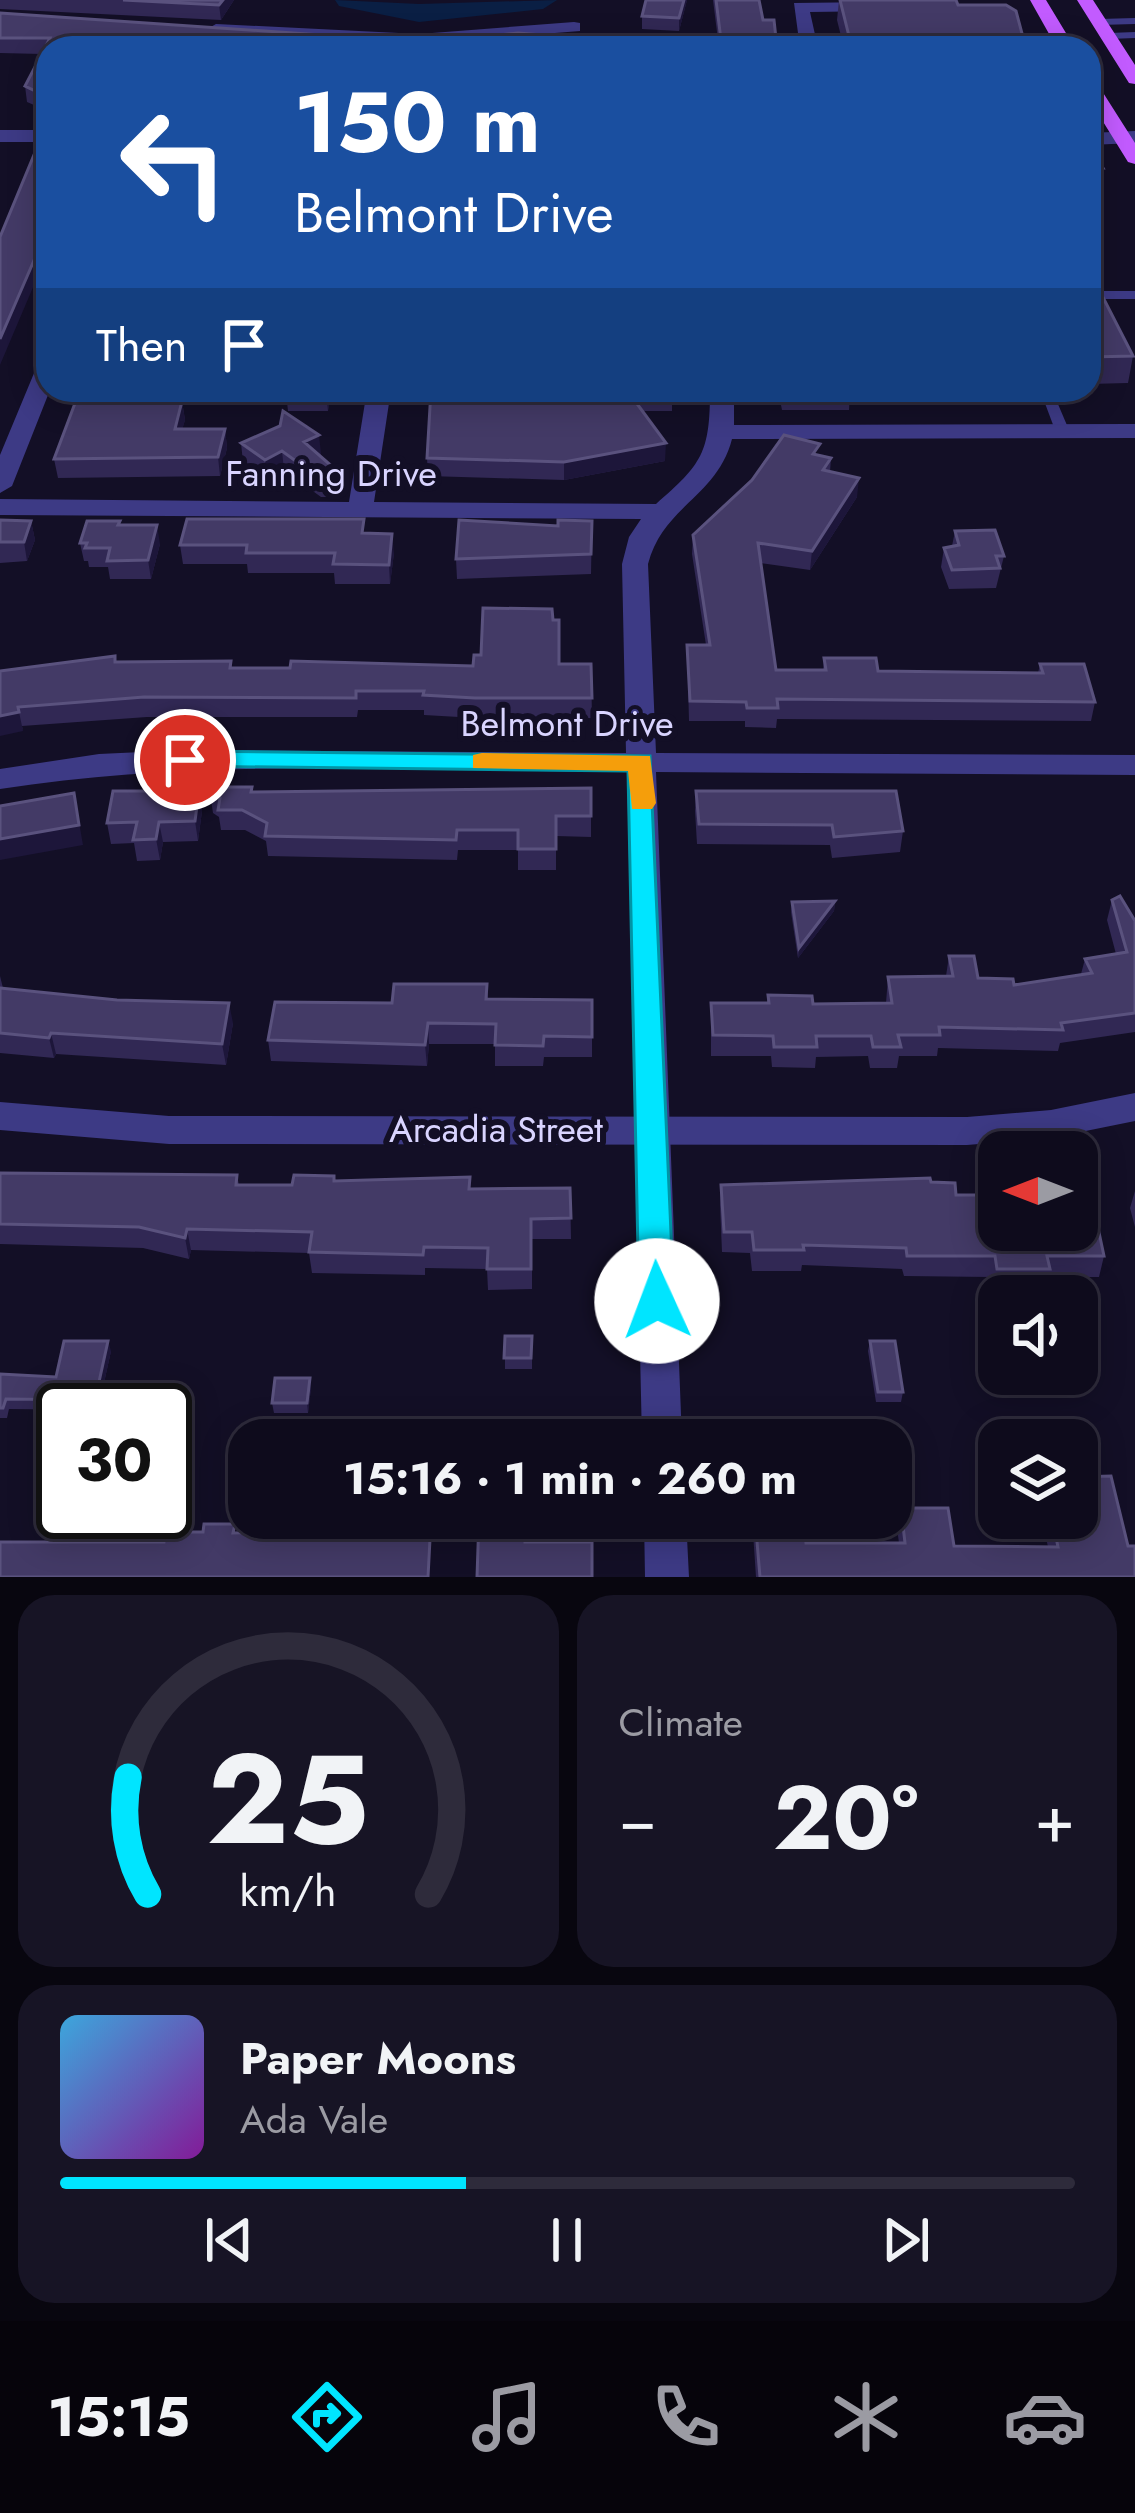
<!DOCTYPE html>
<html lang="en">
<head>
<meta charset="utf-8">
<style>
  body { margin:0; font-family:Jost,sans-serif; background:#171425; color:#f1f3f6; height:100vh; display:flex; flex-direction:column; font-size:45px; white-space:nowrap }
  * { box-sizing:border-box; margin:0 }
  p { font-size:39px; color:#9b9ba3 }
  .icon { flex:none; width:66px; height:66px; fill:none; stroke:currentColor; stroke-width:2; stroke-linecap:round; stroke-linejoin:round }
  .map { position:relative; height:1577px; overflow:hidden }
  .panel { display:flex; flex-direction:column; gap:18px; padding:18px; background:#08060f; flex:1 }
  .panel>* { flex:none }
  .top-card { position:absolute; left:36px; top:36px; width:1065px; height:366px; border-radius:36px; box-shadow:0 6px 30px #0003,0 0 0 3px #2e2b3b; background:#1a4fa0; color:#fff; overflow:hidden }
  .needle { width:78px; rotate:270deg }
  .buttons { position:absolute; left:978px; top:1131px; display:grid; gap:24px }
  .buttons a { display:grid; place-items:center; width:120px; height:120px; border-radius:24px; background:#0e0b1c; box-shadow:0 6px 30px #0003,0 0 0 3px #2e2b3b; font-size:60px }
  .speed { position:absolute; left:36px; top:1383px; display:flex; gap:24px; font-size:60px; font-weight:700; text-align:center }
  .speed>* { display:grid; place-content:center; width:156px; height:156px; border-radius:50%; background:#0e0b1c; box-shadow:0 6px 30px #0003,0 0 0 3px #2e2b3b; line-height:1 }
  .speed .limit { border:6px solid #111; border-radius:18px; background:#fff; color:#111 }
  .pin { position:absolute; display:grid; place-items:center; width:102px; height:102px; color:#fff; margin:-51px; border:6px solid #fff; border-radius:50%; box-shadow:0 3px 12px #0007 }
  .me { position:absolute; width:132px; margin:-66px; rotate:358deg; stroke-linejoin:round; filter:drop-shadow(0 0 9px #0008) }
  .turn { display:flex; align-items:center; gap:42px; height:252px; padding:0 60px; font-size:54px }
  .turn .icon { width:156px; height:156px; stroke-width:2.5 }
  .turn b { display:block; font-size:84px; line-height:102px }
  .then { display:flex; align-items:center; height:114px; padding:0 60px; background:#0003; gap:24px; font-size:45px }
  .big { font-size:90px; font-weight:700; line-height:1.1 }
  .panel .card { flex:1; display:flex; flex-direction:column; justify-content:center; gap:18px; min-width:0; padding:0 42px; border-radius:36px; background:#171425 }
  .panel .dial { align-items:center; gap:0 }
  .dial svg { height:312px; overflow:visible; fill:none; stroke:#2e2b3b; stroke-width:7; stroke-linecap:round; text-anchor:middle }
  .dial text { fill:#f1f3f6; stroke:none }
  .song { display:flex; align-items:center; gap:36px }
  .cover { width:144px; height:144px; border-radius:18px; background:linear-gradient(135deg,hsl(200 70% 55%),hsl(290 70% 35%)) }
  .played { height:12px; border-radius:6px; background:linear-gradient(90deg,#00e5ff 40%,#2e2b3b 40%) }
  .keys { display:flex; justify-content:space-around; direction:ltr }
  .heat { display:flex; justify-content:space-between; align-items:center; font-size:66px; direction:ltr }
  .panel .tiles { flex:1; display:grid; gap:18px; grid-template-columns:1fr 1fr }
  .card:last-child { grid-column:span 2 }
  .trip { position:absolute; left:228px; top:1419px; width:684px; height:120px; border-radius:36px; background:#0e0b1c; box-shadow:0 6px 30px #0003,0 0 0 3px #2e2b3b; font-weight:700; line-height:120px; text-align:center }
  .tab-bar { display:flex; height:192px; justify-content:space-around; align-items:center; background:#06040b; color:#9b9ba3 }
  .tab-bar .icon { width:84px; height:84px }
  .tab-bar .current { color:#00e5ff }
  .tab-bar b { font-size:54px; color:#f1f3f6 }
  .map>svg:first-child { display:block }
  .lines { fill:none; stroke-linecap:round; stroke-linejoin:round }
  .river { fill:#0a1f44; fill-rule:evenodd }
  .service { fill:#3d3a85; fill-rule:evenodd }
  .minor { fill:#3d3a85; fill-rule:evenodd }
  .tertiary { fill:#3d3a85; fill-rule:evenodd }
  .primary { fill:#c25bff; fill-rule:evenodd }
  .wall { fill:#312854 }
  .shaded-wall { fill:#1d163a }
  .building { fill:#433a66; stroke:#5a527e; stroke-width:3 }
  .route { fill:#00e5ff; stroke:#0095a6; stroke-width:3 }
  .slow { fill:#f59e0b }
  .labels { text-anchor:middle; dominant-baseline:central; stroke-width:12; stroke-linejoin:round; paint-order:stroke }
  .street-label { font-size:36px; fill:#d9d4ff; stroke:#130f26 }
</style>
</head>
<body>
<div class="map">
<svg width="1135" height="1577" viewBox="0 0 1135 1577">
  <rect width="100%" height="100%" fill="#130f26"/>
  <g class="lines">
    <!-- river -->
    <path class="river" d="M335 0 419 4 557 0 543 9 419 22 339 6Z"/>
    <!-- service -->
    <path class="service" d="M1135 18V24L1099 25 1094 22 1099 19Z
      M1135 32V38L1109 39 1104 36 1109 33Z
      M1089 291H1135V299H1089Z
      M1040 390H1052L1069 430 1067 433H1057L1055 430Z"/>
    <!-- minor -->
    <path class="minor" d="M877 2 885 7 883 11 810 12 818 48H800L794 3Z
      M574 22 580 23V31L419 44 216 34 207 29 216 24 419 34Z
      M48 359 50 390 12 486 0 493V455L37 366Z
      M367 390H391L374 502 656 504C702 464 710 453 710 390H734V425L1135 424V438L732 439C717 497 663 506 648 564L656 753 1135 755V775L656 772 682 1440H642L627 772C418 771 207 757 0 789V769L99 754 185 750 626 753 622 564 629 537 641 519 0 515V499L349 502Z
      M644 1518H686L689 1577H645Z"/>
    <!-- tertiary -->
    <path class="tertiary" d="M0 130H48V142H0Z
      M1135 131V143L1089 145V133Z
      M1135 1093V1121L1051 1138 967 1145 169 1144 0 1130V1102L169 1116 967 1117 1051 1110Z"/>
    <!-- primary -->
    <path class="primary" d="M1030 0H1046L1075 48H1057Z
      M1077 0H1093L1135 65V84L1129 83Z
      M1089 79 1095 80 1135 143V164L1128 162 1089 99Z"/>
  </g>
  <!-- wall -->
  <path class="wall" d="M0 0H234L221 20 0 9Z
    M646 0H687L679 31 642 29V16Z
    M713 0H759L763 20 777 48H719Z
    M839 0 958 5 1024 41 1023 48H844L837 20Z
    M0 13 366 38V48H48V111L27 102 25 86 42 54 0 53Z
    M1089 145 1103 168 1099 192H1089Z
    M1089 270 1133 356 1128 383 1089 384Z
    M331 390 328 411H288L286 393Z
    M672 390V411H643L665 461 564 480 428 476 427 458 482 393H623Z
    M778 390H850L849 410H782Z
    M141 401H182L185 420 182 429H225L227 448 220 476 58 478 54 459Z
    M241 443 321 454 319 455 337 488 329 497H321L284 470 267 479 243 462Z
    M819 455 831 458 830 472 857 497 810 570 761 563 776 670H823L824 658 878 671 1038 673 1040 664 1095 702 1091 721 777 719 776 728 745 727V721H689L687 645H706L692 554 693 535Z
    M0 520 31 521 35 540 27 561 0 563Z
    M592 521 591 574 457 579 456 559 558 526Z
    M120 525 160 544 151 579H110L108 567H89L88 561H84L80 543Z
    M955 531 1004 556 996 588 949 589 941 567 944 548 952 546Z
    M365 533 394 553 390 584H335L334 573H248L247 564H183L180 545Z
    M231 661 232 668 591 664 592 718H476L424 715V710H358L357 717H147L22 726 23 731 0 671 116 662Z
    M252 787V792L591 788V837L556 836V870H518V850H458L457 860 268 856 266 841 245 830H221L219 817 213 813 210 793Z
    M199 791 202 811 198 841 163 842 160 860 137 861 134 843 111 844 107 823Z
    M696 791 903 831 900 852 832 858 830 845 697 844 695 811Z
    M1112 900 1135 921V1032L1060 1043 1058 1051 938 1048 937 1056H899L897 1068H870L868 1056 816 1057 815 1068 772 1067 771 1056H711V1003H767L768 995 813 1004 886 1003 888 977 946 976 949 956 978 978 1014 985 1081 974 1085 959 1116 954 1107 920Z
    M835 901 834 911 798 958 791 912 792 902Z
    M0 976 3 988 233 1023 226 1065 56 1054 54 1058 0 1053Z
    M487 984 488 999 592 1000V1057H544L543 1066H495V1044H429L427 1066 271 1061 268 1040 392 1003Z
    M0 1173 237 1175 239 1185H292L335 1181 470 1189 570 1188 571 1239H532V1289L488 1290 487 1269 425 1268V1275L312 1273 309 1253 191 1250 189 1259 143 1248 0 1244Z
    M931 1182 956 1195 1104 1256 1099 1277H1048L1045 1290 993 1289 990 1277 904 1276 902 1269 802 1265 801 1271H752L750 1253 722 1252 720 1205 721 1185Z
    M1135 1191V1227L1130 1208Z
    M505 1336H532V1369H505Z
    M870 1341 903 1392 901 1402H876L868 1351Z
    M111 1351 98 1410 9 1409 7 1418H0V1374L56 1377Z
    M311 1388 308 1413H274L272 1403Z
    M901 1508 954 1546 1048 1547 1042 1518H1077L1128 1546 1135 1577H756L752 1518 806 1543H899L897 1528Z"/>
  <!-- shaded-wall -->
  <path class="shaded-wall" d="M223 0H234L221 20 219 5Z
    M684 0H687L679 31V18Z
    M48 228V252L0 365V339Z
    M136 390H144L136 420 133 401Z
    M327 390H331L328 411 326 393Z
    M182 401 185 420 177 448 175 429Z
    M225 429 227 448 220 476 218 457Z
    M319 435 321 454 306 461 304 442Z
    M666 443 665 461 564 480V462Z
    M282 451 284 470 267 479 265 460Z
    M335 469 337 488 329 497 328 478Z
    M859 478 857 497 810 570 812 551Z
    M31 521 35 540 27 561 24 542Z
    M157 525 160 544 151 579 148 560Z
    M392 534 394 553 390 584 389 565Z
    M18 707 23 731 0 736V716Z
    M199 791 202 811 198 841 195 821Z
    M74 793 83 845 0 860V839Z
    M159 822 163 842 160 860 156 839Z
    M835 901 834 911 798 958 799 948Z
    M229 1003 233 1023 226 1065 222 1044Z
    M428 1023 429 1044 427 1066 425 1045Z
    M51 1033 56 1054 54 1058 49 1038Z
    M187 1229 191 1250 189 1259 185 1238Z
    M108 1341 111 1351 98 1410 95 1400Z
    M310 1378 311 1388 308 1413 307 1403Z"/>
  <!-- building -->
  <path class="building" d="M123 0H223L219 5Z
    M646 0H684L679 18 642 16Z
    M716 0H759L763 20H774L777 48H722Z
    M840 0H956L958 5H1006L1016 11 1024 41 1001 40 1004 48H852Z
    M0 13 366 38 360 48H48V97L25 86 50 38H0Z
    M518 33 603 40V48H477L471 38Z
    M48 121V228L0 339V237Z
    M1089 145 1103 168H1089Z
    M1089 270 1133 356 1089 357Z
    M80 390H136L133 401H182L175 429H225L218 457 54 459Z
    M287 390H327L326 393H286Z
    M431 390H482V393H624V390H672L673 394H636L635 401 666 443 564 462 427 458Z
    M783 390H850V392H783Z
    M283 411 319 435 304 442 335 469 328 478H319L282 451 265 460 241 443 280 426Z
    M784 435 820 444 813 454 831 458 823 470 859 478 812 551 758 543 776 670H826L824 658H876L878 671 1043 673 1040 664H1084L1095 702 777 699 778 708H747L746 702 690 701 687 645H710L693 535 752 480Z
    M187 519H364L362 533 392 534 389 565 333 564 335 553H246L247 545H180Z
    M0 520 31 521 24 542H0Z
    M459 520 558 526V520L592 521 591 554 456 559Z
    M87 521H120L118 525H157L148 560 107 561 110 548H85L87 543H80Z
    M995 530 1004 556H996L1000 568 952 570 944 548 959 545 955 531Z
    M483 608 552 609 553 620H559V664H591L592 698H475L423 695 424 691H356V698L144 697 18 707 19 712 0 716V671L115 656V662L231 661 230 668H290L291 661 473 666 474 655H481Z
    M222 787H252L251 792 591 788V816H556V849H518V830H457L456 840 265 836 267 823 242 810H218L220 798 210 793H221Z
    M113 791H199L195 821 159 822 156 839 133 840 137 822 107 823Z
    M696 791H896L903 831 834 837 832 825 699 824Z
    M74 793 79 825 0 839V806Z
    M1120 896 1135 921V1013L1061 1023 1063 1030 939 1027 940 1035H898L901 1047H873L871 1036H816L817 1047H774L773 1036 713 1035 711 1003H769L768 995 812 996 813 1004 892 1003 888 977 953 976 949 956H974L978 978 1013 979 1014 985 1092 973 1085 959 1127 952 1112 900Z
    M835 901 799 948 792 902Z
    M394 984H487L486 999 592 1000V1037L544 1036 543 1046 495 1045 496 1024 428 1023 425 1045 268 1040 275 1002 392 1003Z
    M0 988 117 1000 229 1003 222 1044 51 1033 49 1038 0 1033Z
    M0 1173 237 1175 236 1185H292L294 1175 334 1176V1181L470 1177 469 1189 570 1188 571 1218 531 1219V1269H487L488 1248 424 1247 423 1255 309 1252 312 1232 187 1229 185 1238 139 1227 0 1224Z
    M930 1178 931 1182 955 1183 956 1195H999V1230H1077V1209H1094L1104 1256H1047L1050 1269H997L995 1256H907L906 1248 803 1245 804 1250H754L752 1232H724L721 1185Z
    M505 1336H532L531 1358H504Z
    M64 1341H108L95 1400 6 1399 3 1408H0V1374L56 1377Z
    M870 1341H895L903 1392H878Z
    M275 1378H310L307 1403H272Z
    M1111 1476 1128 1546H1135V1577H760L755 1518H804L806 1543H905L901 1508H948L954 1546 1058 1547 1052 1518H1077V1477Z
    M479 1518H525V1542H592V1577H477Z
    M204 1524H235L233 1533 284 1532V1538L430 1539 428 1577H0V1542H164L166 1532H203Z"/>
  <!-- route -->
  <path class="route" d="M185 751 650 756 674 1301 669 1312 657 1316 644 1312 639 1301 628 771 175 766 171 760Z"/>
  <!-- slow -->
  <path class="slow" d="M482 753 650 756 656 803 652 809H632L628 771 473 768V755Z"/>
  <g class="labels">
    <!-- street labels -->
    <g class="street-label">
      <text x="331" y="473">Fanning Drive</text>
      <text x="567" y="723">Belmont Drive</text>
      <text x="496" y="1129">Arcadia Street</text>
    </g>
  </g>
</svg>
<div class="buttons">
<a><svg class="needle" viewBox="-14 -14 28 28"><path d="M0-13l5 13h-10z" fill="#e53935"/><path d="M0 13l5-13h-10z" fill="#9b9ba3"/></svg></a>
<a><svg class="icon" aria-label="sound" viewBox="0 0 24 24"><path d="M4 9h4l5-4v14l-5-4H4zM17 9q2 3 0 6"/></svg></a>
<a><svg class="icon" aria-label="layers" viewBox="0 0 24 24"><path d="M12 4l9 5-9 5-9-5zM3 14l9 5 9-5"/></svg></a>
</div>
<div class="speed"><div class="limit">30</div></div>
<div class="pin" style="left:185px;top:760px;background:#d93025"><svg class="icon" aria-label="arrive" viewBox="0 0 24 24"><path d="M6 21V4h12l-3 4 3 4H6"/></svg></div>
<svg class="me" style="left:657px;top:1301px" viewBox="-20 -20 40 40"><circle r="19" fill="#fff"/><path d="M0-13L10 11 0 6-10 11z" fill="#00e5ff"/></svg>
<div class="trip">15:16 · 1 min · 260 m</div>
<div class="top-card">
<div class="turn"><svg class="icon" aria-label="left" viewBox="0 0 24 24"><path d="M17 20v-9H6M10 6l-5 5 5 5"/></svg><div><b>150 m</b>Belmont Drive</div></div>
<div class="then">Then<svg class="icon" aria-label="arrive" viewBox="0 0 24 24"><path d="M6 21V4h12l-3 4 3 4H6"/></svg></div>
</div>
</div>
<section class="panel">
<div class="tiles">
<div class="card dial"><svg viewBox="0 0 100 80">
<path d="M14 69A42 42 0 1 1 86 69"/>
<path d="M14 69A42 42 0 0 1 9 39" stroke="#00e5ff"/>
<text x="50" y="56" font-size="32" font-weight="700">25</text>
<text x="50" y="72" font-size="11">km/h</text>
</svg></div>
<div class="card"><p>Climate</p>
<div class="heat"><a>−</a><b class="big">20°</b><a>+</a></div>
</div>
<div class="card">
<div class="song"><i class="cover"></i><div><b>Paper Moons</b><p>Ada Vale</p></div></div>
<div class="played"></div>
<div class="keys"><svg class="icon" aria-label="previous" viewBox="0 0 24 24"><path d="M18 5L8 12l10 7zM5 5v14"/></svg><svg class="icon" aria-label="pause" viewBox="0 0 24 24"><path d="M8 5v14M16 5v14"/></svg><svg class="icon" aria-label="next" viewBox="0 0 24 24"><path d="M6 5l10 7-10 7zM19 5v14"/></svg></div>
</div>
</div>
</section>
<nav class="tab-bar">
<b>15:15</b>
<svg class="icon current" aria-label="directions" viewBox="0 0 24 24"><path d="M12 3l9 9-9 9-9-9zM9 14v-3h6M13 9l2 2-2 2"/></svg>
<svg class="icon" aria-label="music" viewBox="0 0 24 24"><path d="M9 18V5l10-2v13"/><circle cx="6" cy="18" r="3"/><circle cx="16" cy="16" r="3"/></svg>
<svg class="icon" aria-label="phone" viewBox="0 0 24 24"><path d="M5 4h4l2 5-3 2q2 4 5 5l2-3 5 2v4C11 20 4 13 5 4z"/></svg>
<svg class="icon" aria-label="climate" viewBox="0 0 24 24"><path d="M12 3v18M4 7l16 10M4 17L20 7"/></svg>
<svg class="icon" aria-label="car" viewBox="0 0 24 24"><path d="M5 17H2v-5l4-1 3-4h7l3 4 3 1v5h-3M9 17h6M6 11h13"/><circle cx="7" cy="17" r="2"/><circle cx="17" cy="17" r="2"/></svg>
</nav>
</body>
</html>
